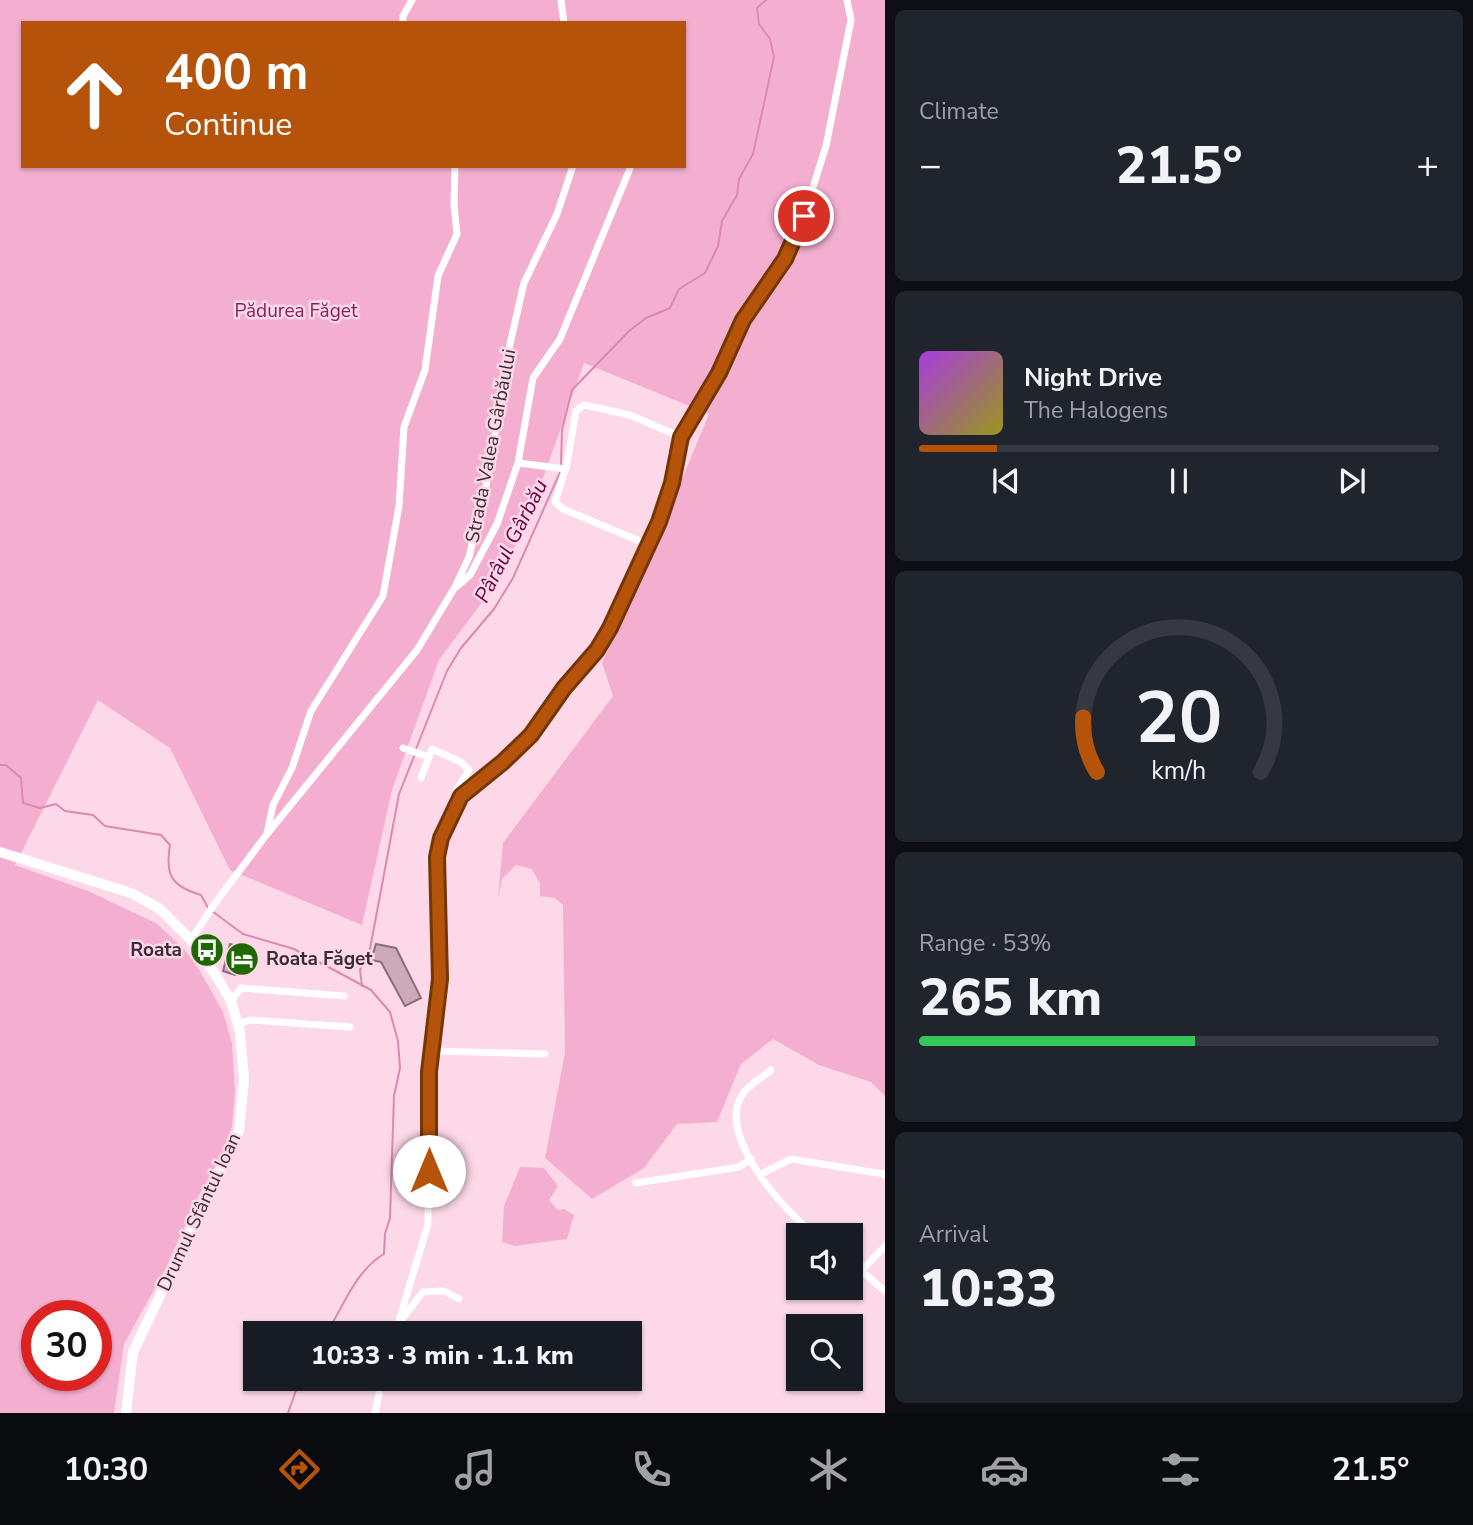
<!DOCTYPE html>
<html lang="en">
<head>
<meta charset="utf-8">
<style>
  body { margin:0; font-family:"Nunito Sans",sans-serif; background:#20242c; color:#f1f3f6; height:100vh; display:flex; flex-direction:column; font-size:26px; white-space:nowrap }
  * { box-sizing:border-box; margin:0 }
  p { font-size:23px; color:#9ea1a6 }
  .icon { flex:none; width:38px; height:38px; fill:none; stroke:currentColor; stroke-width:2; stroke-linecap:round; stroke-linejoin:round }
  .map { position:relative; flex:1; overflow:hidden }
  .panel { display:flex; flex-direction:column; gap:10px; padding:10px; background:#0d0f14; width:588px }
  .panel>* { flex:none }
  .top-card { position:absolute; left:21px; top:21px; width:665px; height:147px; border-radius:0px; box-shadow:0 2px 5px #0004; background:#b45309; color:#fff; overflow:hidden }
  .controls { position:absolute; left:786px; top:1223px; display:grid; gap:14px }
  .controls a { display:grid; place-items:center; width:77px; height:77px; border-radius:0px; background:#171b24; box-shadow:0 2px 5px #0004; font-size:35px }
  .speed { position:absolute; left:21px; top:1300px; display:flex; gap:14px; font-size:35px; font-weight:700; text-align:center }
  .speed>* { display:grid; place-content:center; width:91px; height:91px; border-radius:50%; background:#171b24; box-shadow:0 2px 5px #0004; line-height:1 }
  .speed .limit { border:10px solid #d22; background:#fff; color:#111 }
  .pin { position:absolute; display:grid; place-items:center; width:60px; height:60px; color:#fff; margin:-30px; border:4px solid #fff; border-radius:50%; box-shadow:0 2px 7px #0007 }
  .me { position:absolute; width:77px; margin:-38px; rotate:0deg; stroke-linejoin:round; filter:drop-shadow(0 0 5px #0008) }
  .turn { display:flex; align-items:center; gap:24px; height:147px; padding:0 28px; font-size:32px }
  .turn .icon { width:91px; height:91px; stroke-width:2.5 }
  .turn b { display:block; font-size:49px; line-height:60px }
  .big { font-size:52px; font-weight:800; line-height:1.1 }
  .panel .card { flex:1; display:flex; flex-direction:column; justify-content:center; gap:10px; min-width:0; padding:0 24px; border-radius:10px; background:#20242c }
  .panel .dial { align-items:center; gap:0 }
  .dial svg { height:182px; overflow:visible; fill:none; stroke:#363941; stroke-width:7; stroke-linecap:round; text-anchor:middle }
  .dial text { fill:#f1f3f6; stroke:none }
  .song { display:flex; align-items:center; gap:21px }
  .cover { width:84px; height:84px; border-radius:10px; background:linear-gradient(135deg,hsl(280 70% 55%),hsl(60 70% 35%)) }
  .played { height:7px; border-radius:4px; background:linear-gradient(90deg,#b45309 15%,#363941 15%) }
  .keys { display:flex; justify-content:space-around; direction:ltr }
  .heat { display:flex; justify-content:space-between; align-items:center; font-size:38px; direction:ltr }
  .charge { height:10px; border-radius:5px; background:linear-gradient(90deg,#34c759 53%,#363941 0) }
  .trip { position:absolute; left:243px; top:1321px; width:399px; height:70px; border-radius:0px; background:#171b24; box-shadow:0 2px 5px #0004; font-weight:800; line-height:70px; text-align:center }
  .menu { display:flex; height:112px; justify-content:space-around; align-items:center; background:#090b0e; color:#9ea1a6 }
  .menu .icon { width:49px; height:49px }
  .menu .on { color:#b45309 }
  .menu b { font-size:32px; color:#f1f3f6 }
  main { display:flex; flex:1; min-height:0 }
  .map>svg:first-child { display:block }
  .green { fill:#f4afd0; fill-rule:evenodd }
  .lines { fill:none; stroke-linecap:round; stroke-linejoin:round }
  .stream { stroke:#dc89b2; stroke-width:2 }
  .building { fill:#cda9b9; stroke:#8d6c7b; stroke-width:2 }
  .minor { stroke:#fff; stroke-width:7 }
  .secondary { stroke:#fff; stroke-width:10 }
  .route-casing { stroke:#753606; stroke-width:18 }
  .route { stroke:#b45309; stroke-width:12 }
  .labels { text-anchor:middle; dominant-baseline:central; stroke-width:5; stroke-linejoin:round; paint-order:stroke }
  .park-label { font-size:19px; fill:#84235b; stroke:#fdd8e8 }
  .street-label { font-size:19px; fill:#3a2c32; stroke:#fdd8e8 }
  .poi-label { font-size:19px; font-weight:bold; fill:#3a2c32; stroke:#fdd8e8; text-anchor:end }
  .water-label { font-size:21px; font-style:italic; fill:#690144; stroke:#fdd8e8 }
</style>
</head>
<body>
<main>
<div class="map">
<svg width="885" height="1413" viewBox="0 0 885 1413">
  <rect width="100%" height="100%" fill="#fdd8e8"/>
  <!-- green -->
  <path class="green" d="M0 0H885V1096L871 1082 819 1065 773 1039 741 1064 717 1122 677 1124 644 1168 592 1199 545 1158 565 1053 563 905 555 898 540 896V884L532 869 516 865 502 879 498 899 503 843 613 696 602 663 628 609 709 414 584 363 531 512 500 578 439 660 392 790 362 925 230 870 170 748 98 700 15 865 88 891 156 923 185 950 200 971 223 1012 232 1043 235 1090 232 1127 222 1155 198 1197 165 1270 124 1344 114 1413H0ZM23 23H684V166H23ZM37 1316H96V1376H37Z
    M520 1167 544 1168 558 1186 549 1200 558 1210 564 1209 574 1215 567 1239 515 1246 502 1242 504 1206Z"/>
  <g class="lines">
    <!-- stream -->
    <path class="stream" d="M561 465 562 430 572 390 629 331 646 318 670 308 679 289 705 273 718 246 722 221 737 195 739 179 753 154 774 57 770 39 759 24 757 8 766 0
      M416 749 447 671 461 648 494 609 513 578 561 470
      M0 765H6L21 778 23 803 40 808 56 804 65 811 93 815 105 826 161 835 170 845C165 875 171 886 201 895L208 908
      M212 911 243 934 294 949 334 970 371 990 390 1012 398 1041 400 1068 394 1096 390 1218 385 1234 384 1254C356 1270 343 1307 326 1334
      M362 986 360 970 370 949 399 794 415 754
      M288 1413 300 1379"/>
  </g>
  <!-- building -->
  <path class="building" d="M230 944 244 948 242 952 258 956 255 965 239 961 235 975 223 971Z
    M376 944 396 948 421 998 405 1006 381 962 371 960Z"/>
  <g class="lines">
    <!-- minor -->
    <path class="minor" d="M561 0 564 23
      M403 23V16L412 0
      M518 463 566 469 576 411 584 405 630 415 681 437
      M565 470 555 502 563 509 649 545
      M456 587 470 575 497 524 518 463 533 378 560 339 631 166
      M403 748 429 757 432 749 461 762 469 770 456 791 461 796
      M421 778 429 757
      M267 833 273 805 292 768 311 711 383 596 399 506 404 427 425 370 438 276 457 234 454 205 455 166
      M191 940 213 906 267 834 417 650 455 587 469 557 486 486 510 344 524 283 557 214 573 166
      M231 1001 241 988 344 996
      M238 1024 250 1020 350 1027
      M431 1051 545 1054
      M771 1070C763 1077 748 1085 742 1095 716 1136 786 1214 817 1236
      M761 1174 791 1159 884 1174 885 1176
      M636 1183 739 1167 751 1159
      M850 1261 885 1291
      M862 1270 885 1246
      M402 1319 423 1292 444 1291 459 1299
      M395 1334 428 1224 429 1072 440 979 437 857 441 838 461 796 503 763 531 735 564 688 597 650 624 600 664 509 681 437 719 373 743 320 785 259 804 216 826 146 851 20 847 0
      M375 1413 382 1379"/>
    <!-- secondary -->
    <path class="secondary" d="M0 852 131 893 160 909 191 940 215 974 231 1001 240 1031 244 1080 239 1131 133 1352 126 1413"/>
  </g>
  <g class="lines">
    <!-- route casing -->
    <g class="route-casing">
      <path id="route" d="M429 1171V1072L440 979 437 857 441 838 461 796 503 762 531 735 564 688 597 650 610 628 659 522 672 483 681 437 719 373 743 320 785 259 804 216"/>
    </g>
    <!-- route -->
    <use href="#route" class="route"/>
  </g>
  <!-- icons -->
  <defs>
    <g id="bus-disc" transform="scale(1.75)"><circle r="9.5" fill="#1f6700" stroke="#fdd8e8"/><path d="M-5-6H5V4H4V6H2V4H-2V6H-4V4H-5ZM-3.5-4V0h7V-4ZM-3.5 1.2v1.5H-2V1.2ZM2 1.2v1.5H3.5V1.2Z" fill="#fff"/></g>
    <g id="hotel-disc" transform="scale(1.75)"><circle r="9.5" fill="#1f6700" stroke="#fdd8e8"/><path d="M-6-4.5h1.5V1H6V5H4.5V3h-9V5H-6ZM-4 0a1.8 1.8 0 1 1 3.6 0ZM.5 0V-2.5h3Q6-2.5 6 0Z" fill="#fff"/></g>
  </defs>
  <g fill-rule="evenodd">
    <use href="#bus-disc" x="207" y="950"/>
    <use href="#hotel-disc" x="242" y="959"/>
  </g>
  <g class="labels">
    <!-- park labels -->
    <g class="park-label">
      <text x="296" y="311">Pădurea Făget</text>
    </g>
    <!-- street labels -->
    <g class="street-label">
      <text transform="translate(491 446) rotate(-79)">Strada Valea Gârbăului</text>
      <text transform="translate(199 1212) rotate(-65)">Drumul Sfântul Ioan</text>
    </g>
    <!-- poi labels -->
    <g class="poi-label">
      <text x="182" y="950">Roata</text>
      <text x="266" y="959" text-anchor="start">Roata Făget</text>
    </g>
    <!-- water labels -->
    <g class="water-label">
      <text transform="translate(511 541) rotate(-63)">Pârâul Gârbău</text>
    </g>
  </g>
</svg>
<div class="controls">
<a><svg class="icon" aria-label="sound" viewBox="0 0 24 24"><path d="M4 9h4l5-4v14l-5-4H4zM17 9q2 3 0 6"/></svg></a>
<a><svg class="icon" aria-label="search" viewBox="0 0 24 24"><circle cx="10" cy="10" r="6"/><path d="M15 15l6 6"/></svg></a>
</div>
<div class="speed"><div class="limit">30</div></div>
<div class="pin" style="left:804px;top:216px;background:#d93025"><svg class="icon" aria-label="arrive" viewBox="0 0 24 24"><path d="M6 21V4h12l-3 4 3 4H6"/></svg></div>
<svg class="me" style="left:429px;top:1171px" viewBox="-20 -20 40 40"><circle r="19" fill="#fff"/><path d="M0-13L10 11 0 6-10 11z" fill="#b45309"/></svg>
<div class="trip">10:33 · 3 min · 1.1 km</div>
<div class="top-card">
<div class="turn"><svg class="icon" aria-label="ahead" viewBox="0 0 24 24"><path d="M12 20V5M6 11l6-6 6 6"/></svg><div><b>400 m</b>Continue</div></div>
</div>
</div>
<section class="panel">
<div class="card"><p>Climate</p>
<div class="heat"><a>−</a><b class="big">21.5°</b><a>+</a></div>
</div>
<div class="card">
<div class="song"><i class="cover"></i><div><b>Night Drive</b><p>The Halogens</p></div></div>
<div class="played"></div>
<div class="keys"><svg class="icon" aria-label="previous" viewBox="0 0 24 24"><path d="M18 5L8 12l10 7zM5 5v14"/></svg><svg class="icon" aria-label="pause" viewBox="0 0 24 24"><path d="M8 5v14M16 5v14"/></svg><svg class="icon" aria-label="next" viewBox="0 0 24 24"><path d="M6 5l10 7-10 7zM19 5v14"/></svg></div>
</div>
<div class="card dial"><svg viewBox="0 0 100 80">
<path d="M14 69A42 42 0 1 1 86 69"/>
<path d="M14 69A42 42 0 0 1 8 45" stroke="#b45309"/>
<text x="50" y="56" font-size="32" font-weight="700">20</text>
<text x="50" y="72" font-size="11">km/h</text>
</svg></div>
<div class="card"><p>Range · 53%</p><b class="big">265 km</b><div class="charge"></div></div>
<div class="card"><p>Arrival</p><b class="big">10:33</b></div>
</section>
</main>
<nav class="menu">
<b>10:30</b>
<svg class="icon on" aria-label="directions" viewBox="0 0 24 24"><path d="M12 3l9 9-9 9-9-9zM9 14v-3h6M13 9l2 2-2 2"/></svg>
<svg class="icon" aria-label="music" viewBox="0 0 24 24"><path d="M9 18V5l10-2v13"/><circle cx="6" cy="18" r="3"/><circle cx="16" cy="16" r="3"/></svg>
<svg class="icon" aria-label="phone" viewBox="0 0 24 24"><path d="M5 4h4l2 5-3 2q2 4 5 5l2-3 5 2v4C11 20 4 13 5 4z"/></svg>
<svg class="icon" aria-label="climate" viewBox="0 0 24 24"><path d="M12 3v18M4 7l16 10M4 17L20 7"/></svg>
<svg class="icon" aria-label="car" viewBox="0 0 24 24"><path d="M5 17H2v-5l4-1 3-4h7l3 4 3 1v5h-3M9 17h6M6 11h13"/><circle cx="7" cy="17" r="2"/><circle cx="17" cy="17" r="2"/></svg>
<svg class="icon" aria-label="filters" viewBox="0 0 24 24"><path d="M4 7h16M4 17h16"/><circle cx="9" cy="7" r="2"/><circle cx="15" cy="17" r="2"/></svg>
<b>21.5°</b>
</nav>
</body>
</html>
